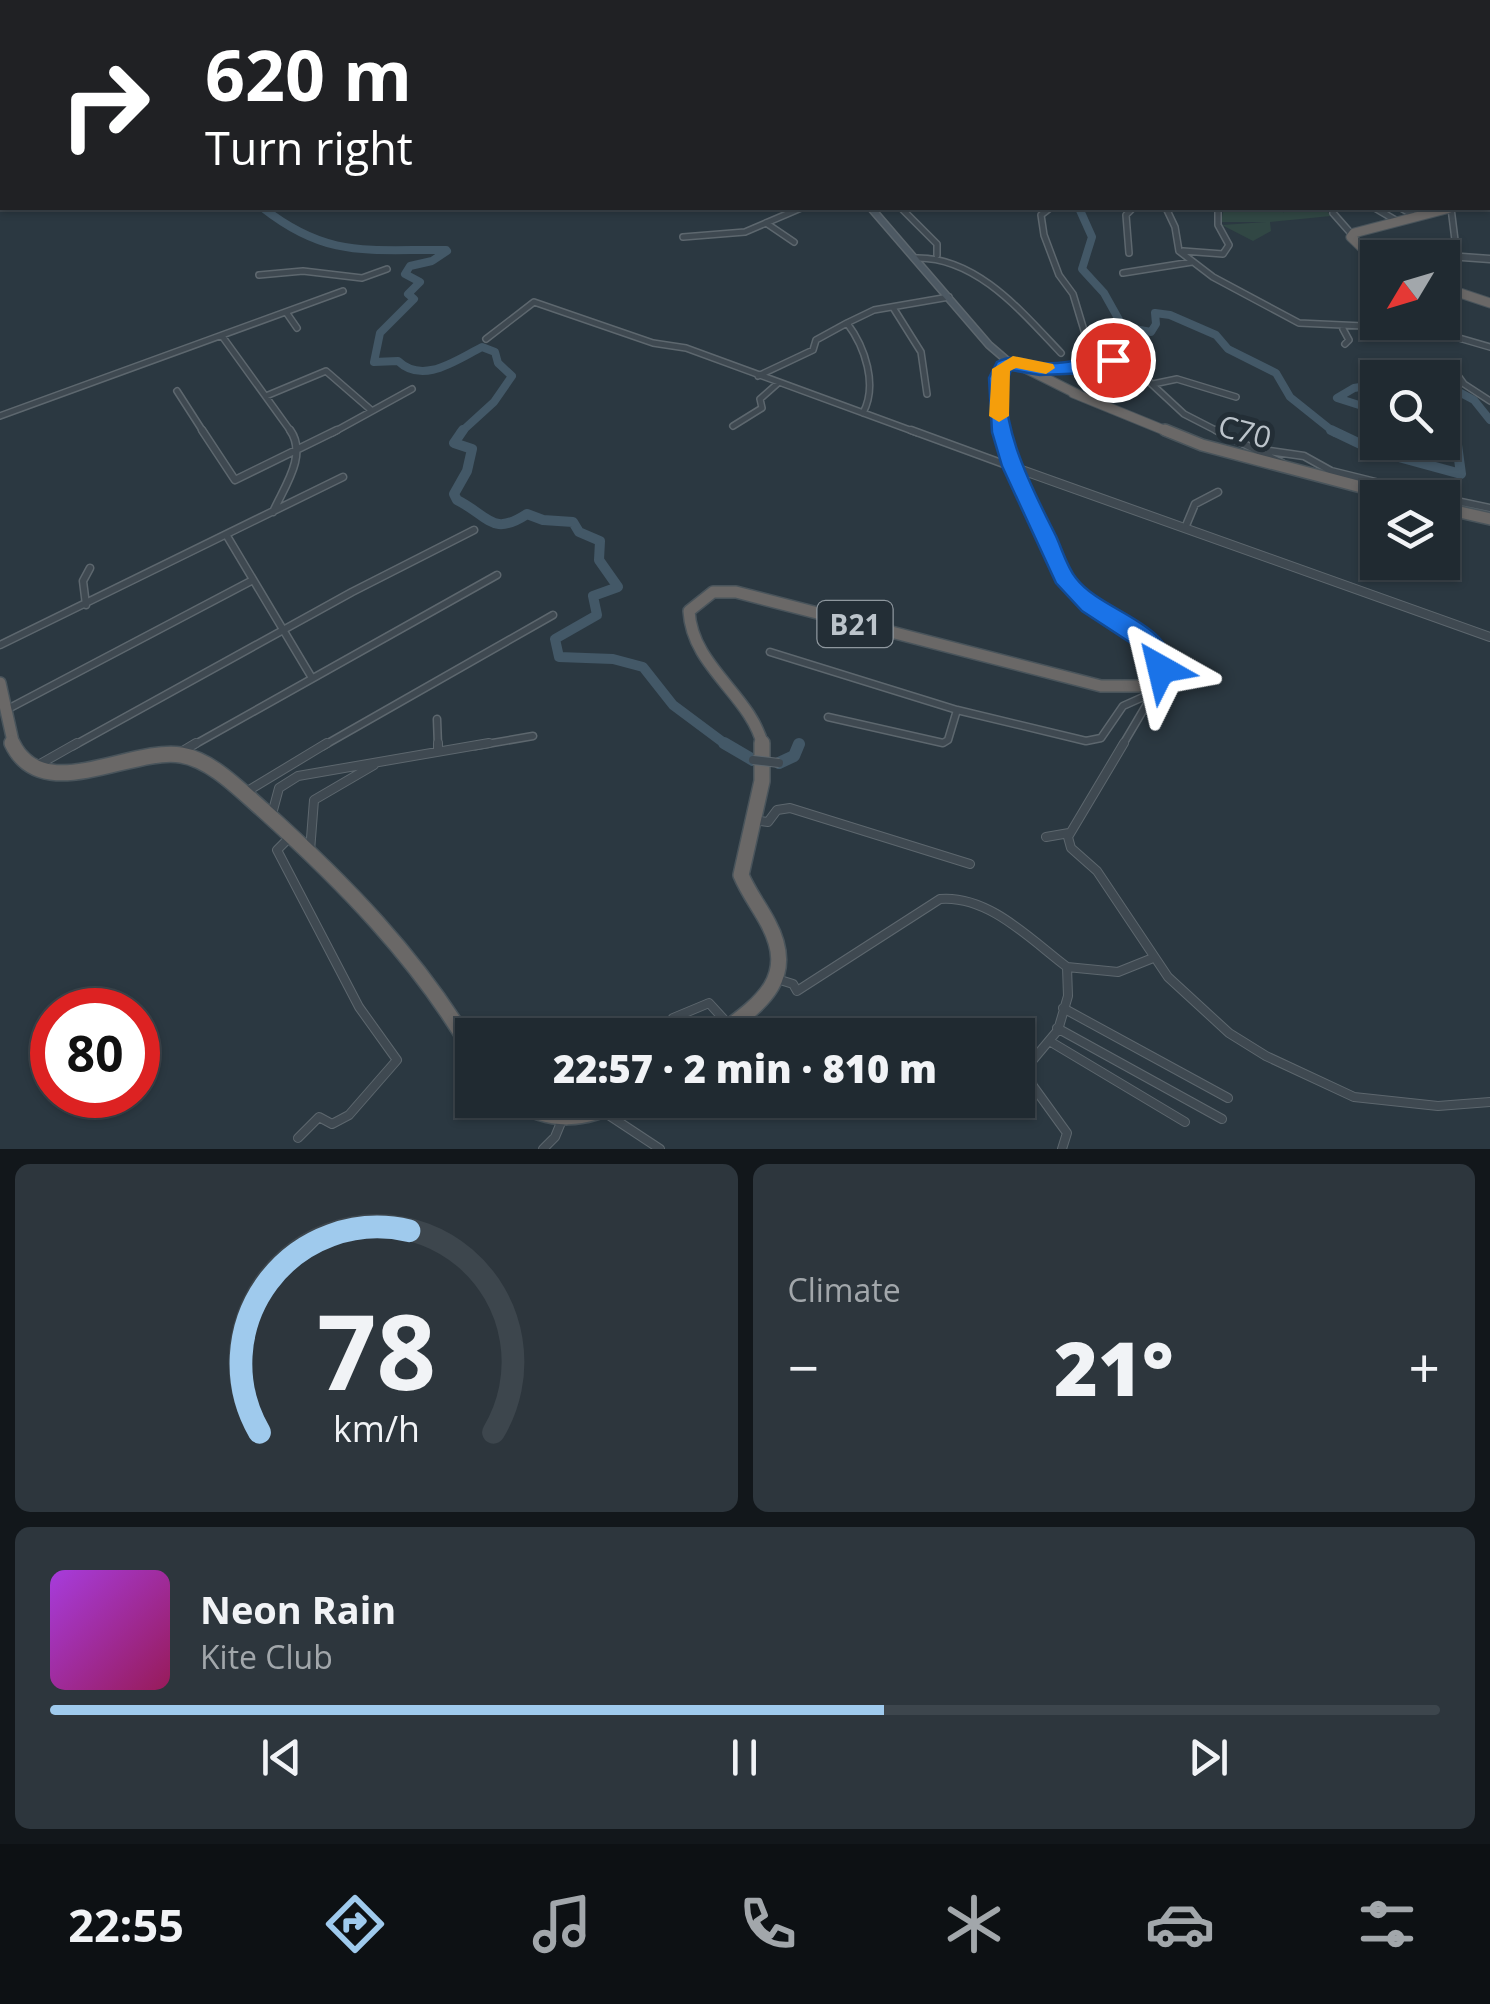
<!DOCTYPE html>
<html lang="en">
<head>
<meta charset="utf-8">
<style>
  body { margin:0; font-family:"Open Sans",sans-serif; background:#2d363d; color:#f1f3f6; height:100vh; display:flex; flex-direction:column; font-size:38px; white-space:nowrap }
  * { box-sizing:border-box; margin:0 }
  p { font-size:32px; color:#a2a7ab }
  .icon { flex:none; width:55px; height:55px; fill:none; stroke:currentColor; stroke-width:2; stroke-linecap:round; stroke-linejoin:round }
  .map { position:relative; height:1149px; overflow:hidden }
  .details { display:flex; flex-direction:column; gap:15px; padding:15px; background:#12171b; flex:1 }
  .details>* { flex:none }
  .banner { position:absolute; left:0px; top:0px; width:1490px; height:210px; box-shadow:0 2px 8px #0004,0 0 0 2px #3d464d; background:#202124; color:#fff; overflow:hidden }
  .needle { width:65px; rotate:232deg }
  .tools { position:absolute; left:1360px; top:240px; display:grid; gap:20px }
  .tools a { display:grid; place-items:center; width:100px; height:100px; border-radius:0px; background:#202a31; box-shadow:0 2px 8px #0004,0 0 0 2px #3d464d; font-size:50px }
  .speed { position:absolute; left:30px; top:988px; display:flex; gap:20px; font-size:50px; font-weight:700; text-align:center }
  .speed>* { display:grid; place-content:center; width:130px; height:130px; border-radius:50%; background:#202a31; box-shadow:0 2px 8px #0004,0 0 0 2px #3d464d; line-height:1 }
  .speed .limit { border:15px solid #d22; background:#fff; color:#111 }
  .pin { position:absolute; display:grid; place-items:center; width:85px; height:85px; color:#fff; margin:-42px; border:5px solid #fff; border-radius:50%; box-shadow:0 2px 10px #0007 }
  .me { position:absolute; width:110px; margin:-55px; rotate:323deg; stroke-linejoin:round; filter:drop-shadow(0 0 8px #0008) }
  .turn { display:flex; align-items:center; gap:35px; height:210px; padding:0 40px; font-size:45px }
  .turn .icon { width:130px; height:130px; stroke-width:2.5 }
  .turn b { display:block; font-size:70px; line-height:85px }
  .big { font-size:75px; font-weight:800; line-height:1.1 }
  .details .card { flex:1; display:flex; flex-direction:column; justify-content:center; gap:15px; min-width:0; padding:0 35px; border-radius:15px; background:#2d363d }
  .details .dial { align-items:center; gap:0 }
  .dial svg { height:260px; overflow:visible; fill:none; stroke:#3d464d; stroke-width:7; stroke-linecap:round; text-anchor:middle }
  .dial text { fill:#f1f3f6; stroke:none }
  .song { display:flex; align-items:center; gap:30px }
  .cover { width:120px; height:120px; border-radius:15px; background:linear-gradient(135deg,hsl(280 70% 55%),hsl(330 70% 35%)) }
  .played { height:10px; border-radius:5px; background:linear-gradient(90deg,#9fcaed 60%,#3d464d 60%) }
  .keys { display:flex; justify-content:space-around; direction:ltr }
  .heat { display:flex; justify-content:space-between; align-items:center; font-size:55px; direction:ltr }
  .details .tiles { flex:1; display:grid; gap:15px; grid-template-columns:1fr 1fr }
  .card:last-child { grid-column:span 2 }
  .trip { position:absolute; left:455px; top:1018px; width:580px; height:100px; border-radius:0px; background:#202a31; box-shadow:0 2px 8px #0004,0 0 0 2px #3d464d; font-weight:800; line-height:100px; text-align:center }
  .menu { display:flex; height:160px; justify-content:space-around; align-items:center; background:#0d1114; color:#a2a7ab }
  .menu .icon { width:70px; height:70px }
  .menu .current { color:#9fcaed }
  .menu b { font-size:45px; color:#f1f3f6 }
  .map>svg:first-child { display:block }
  .green { fill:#314744 }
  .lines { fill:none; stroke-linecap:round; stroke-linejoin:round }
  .river-far2 { stroke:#435867; stroke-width:8 }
  .river-far1 { stroke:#435867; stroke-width:10 }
  .river { stroke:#435867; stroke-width:12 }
  .minor-far3-casing { stroke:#5d676e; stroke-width:5 }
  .minor-far2-casing { stroke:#5d676e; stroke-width:8 }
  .minor-far1-casing { stroke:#5d676e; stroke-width:9 }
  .minor-casing { stroke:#5d676e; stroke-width:10 }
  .tertiary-far1-casing { stroke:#5d676e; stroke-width:9 }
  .tertiary-casing { stroke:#5d676e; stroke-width:10 }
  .secondary-casing { stroke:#5d676e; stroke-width:9 }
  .trunk-far2-casing { stroke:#49545b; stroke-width:11 }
  .trunk-far1-casing { stroke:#49545b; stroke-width:14 }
  .trunk-casing { stroke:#49545b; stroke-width:18 }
  .minor-far3 { stroke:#3f4951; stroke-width:4 }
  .minor-far2 { stroke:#3f4951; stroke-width:5 }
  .minor-far1 { stroke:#3f4951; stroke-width:6 }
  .minor { stroke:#3f4951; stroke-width:8 }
  .tertiary-far1 { stroke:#3f4951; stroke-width:6 }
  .tertiary { stroke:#3f4951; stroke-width:8 }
  .secondary { stroke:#4d5963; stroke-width:6 }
  .trunk-far2 { stroke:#6a6867; stroke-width:9 }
  .trunk-far1 { stroke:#6a6867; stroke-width:11 }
  .trunk { stroke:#6a6867; stroke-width:15 }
  .minor-bridge-casing { stroke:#5d676e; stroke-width:10; stroke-linecap:butt }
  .minor-bridge { stroke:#3f4951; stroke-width:8 }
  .route { fill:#1a73e8; stroke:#114b97; stroke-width:2.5 }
  .slow { fill:#f59e0b }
  .labels { text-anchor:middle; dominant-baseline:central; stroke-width:10; stroke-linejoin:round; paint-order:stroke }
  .shield { fill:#232e36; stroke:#8e979e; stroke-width:2.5 }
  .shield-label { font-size:28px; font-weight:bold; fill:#bcc4cb }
  .street-label { font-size:30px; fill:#bcc4cb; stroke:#232e36 }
</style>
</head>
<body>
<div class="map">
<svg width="1490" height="1149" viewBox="0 0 1490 1149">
  <rect width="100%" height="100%" fill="#2b3841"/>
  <!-- green -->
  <path class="green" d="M1224 208H1280L1284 213 1282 208H1324L1331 216 1270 222 1271 231 1253 241 1222 225 1266 222H1221Z"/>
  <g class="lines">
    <!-- river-far2 -->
    <path class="river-far2" d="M263 208C328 259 368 249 446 250
      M1079 208 1092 237 1082 269 1104 293 1123 327 1151 332 1156 324 1155 313 1170 315 1216 335 1228 349 1276 373 1290 397 1335 433
      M447 251 432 261 410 266 405 274 420 282 408 294 414 299 380 333 374 362 398 361C423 385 456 360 482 347L495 352 498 363 512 376 494 402 460 433
      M1387 378 1397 366H1414L1434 378
      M1442 383 1474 400 1490 420
      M1378 384 1354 388 1337 398 1378 411
      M1442 419 1456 433"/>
    <!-- river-far1 -->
    <path class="river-far1" d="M463 430 454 443 472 449 467 471 454 494 457 500C489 516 492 537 527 514L543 520 573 522 579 532 600 541 599 560 618 587 593 596 597 615 555 639 559 657 613 659 643 667 673 705 728 746
      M1331 430 1373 450 1461 474 1455 430"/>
    <!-- river -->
    <path class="river" d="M724 743 753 760
      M779 763 794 756 799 744"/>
    <!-- minor-far3 casing -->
    <g class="minor-far3-casing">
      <path id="minor-far3" d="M618 2 630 0"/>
    </g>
    <!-- minor-far2 casing -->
    <g class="minor-far2-casing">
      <path id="minor-far2" d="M901 208 937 244V255
        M1050 208 1041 215 1044 235 1059 275 1073 294 1086 337 1130 364 1184 414 1221 433
        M1166 208 1175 227 1179 251 1213 277 1299 323 1428 329 1490 347
        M1375 208 1397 221
        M1401 208 1415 216
        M1451 208 1457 256
        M1333 213 1355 238
        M766 223 794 242
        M683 237 745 232 801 208
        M1183 251 1223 254 1229 245 1218 225V208
        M1129 253 1126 215 1133 208
        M915 258C976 256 1022 312 1061 353
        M1123 273 1192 262
        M259 275 303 271 362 278 387 269
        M894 309 921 352 927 394
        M286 312 297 328
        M1343 329 1349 340 1345 344
        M222 336 292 433
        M486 339 534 302 653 343 686 348 918 433
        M1133 346 1141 372
        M1451 366 1464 384 1490 401
        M1029 367H1089L1095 361 1113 360 1110 354
        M758 376 813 350 816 340 847 323
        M1153 384 1177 379 1236 397
        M177 391 204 433
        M266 396 326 371 371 410
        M863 413C878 385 865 347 847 323L874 310 949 297
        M0 416 343 291
        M733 426 762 408 760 399 777 384
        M332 433 412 389"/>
    </g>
    <!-- minor-far1 casing -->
    <g class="minor-far1-casing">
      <path id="minor-far1" d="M202 430 235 480 337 430
        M911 430 1012 467
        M1216 430 1282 463
        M1269 451 1304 456 1331 471 1440 498
        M1442 498 1490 508
        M273 512C284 487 308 455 290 430
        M1185 528 1195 504 1218 492
        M227 536 312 678
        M86 605 83 581 90 568
        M0 645 343 477
        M770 652 957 710 1086 741 1101 738 1123 706 1152 693
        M6 710 251 581
        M828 717 943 743 948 740 957 710
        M437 719 438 746
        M73 746 352 592 474 530
        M192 746 497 575
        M323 746 553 615
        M475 746 533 736
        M1122 746 1157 687"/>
    </g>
    <!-- minor casing -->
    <g class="minor-casing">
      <path id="minor" d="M438 743V751
        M1124 743 1068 837 1071 848 1097 871 1168 977 1229 1033 1266 1056 1354 1097 1438 1106 1490 1102
        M181 752 196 743
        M40 764 77 743
        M246 792 327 743
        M272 814 279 788 298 776 489 743
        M753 820 768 822 777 810 790 808 970 864
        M1046 837 1069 833
        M289 838 277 850 359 1007 397 1060 349 1115 332 1124 319 1117 298 1138
        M310 851 314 800 374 765
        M777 979 793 984 797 991 940 899C989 895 1031 940 1067 967
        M1063 1008 1228 1098
        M1057 1028 1222 1119
        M659 1035 673 1018 709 1003 730 1026
        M1051 1042 1185 1122
        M604 1112 660 1149
        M543 1149 555 1137 562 1120
        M1062 1149 1067 1133 1033 1086 1027 1067 1058 1030 1068 996 1067 967 1118 972 1153 958"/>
    </g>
    <!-- tertiary-far1 casing -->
    <g class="tertiary-far1-casing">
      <path id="tertiary-far1" d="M1365 250 1490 259"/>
    </g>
    <!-- tertiary casing -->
    <g class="tertiary-casing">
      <path id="tertiary" d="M1016 468 1490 637"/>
    </g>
    <!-- secondary casing -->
    <g class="secondary-casing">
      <path id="secondary" d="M871 208 989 345 1010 363"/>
    </g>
    <!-- trunk-far2 casing -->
    <g class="trunk-far2-casing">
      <path id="trunk-far2" d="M1378 263 1351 237 1354 233 1450 208
        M1442 287 1490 303
        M1073 393 1171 433
        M1002 433 997 390 1001 369 1013 362 1079 395"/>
    </g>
    <!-- trunk-far1 casing -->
    <g class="trunk-far1-casing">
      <path id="trunk-far1" d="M1165 430 1202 445 1403 498
        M1442 508 1490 519
        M0 683 14 746
        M763 746C751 695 692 667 689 611L713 592H736L1101 686H1139L1160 673C1155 625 1092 614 1065 580L1001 430"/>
    </g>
    <!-- trunk casing -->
    <g class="trunk-casing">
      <path id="trunk" d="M12 743C42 807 130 747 181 755 212 760 240 790 263 810 342 881 418 958 472 1051
        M718 1035C760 1004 798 979 768 923 759 906 748 892 741 875L762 781V743
        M513 1100C551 1124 585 1121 624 1100"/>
    </g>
    <!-- minor-far3 -->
    <use href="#minor-far3" class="minor-far3"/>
    <!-- minor-far2 -->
    <use href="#minor-far2" class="minor-far2"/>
    <!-- minor-far1 -->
    <use href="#minor-far1" class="minor-far1"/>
    <!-- minor -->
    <use href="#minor" class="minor"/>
    <!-- tertiary-far1 -->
    <use href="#tertiary-far1" class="tertiary-far1"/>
    <!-- tertiary -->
    <use href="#tertiary" class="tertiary"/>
    <!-- secondary -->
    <use href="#secondary" class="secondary"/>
    <!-- trunk-far2 -->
    <use href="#trunk-far2" class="trunk-far2"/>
    <!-- trunk-far1 -->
    <use href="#trunk-far1" class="trunk-far1"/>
    <!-- trunk -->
    <use href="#trunk" class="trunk"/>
    <!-- minor-bridge casing -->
    <g class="minor-bridge-casing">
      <path id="minor-bridge" d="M753 760 779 763"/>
    </g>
    <!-- minor-bridge -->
    <use href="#minor-bridge" class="minor-bridge"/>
  </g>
  <!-- route -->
  <path class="route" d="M1113 354 1119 356V364L1089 373 1040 375 1011 370C992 415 1036 496 1056 536 1062 549 1067 567 1076 578 1102 612 1170 621 1173 669L1169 676H1152L1140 649 1082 611 1056 583 1002 466 992 432 989 378 997 362C1015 353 1024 361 1043 363 1068 365 1088 356 1113 354Z"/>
  <!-- slow -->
  <path class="slow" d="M1013 356 1053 364 1055 368 1046 374 1016 368 1010 371 1009 416 999 422 989 416 992 369Z"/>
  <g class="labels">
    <!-- shield labels -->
    <rect class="shield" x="817.5" y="601" width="75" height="46" rx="8"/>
    <g class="shield-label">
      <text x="855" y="624">B21</text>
    </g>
    <!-- street labels -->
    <g class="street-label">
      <text transform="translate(1245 431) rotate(15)">C70</text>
    </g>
  </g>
</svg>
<div class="tools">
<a><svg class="needle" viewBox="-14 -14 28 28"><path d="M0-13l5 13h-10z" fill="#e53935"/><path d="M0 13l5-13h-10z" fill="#a2a7ab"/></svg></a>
<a><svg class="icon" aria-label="search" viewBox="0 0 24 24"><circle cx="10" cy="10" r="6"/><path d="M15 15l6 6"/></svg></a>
<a><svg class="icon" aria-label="layers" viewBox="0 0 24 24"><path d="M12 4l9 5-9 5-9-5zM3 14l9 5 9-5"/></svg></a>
</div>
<div class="speed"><div class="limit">80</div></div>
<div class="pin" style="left:1113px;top:360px;background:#d93025"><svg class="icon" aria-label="arrive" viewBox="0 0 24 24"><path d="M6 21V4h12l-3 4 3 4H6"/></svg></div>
<svg class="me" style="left:1161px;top:669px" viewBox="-20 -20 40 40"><path d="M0-17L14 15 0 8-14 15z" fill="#1a73e8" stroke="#fff" stroke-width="4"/></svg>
<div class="trip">22:57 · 2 min · 810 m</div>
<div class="banner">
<div class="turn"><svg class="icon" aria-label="right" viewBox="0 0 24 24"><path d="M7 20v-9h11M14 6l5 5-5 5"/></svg><div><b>620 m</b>Turn right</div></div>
</div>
</div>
<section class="details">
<div class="tiles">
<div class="card dial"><svg viewBox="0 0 100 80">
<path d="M14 69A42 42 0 1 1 86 69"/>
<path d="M14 69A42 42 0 0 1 60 7" stroke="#9fcaed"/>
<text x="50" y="56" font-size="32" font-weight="700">78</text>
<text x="50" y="72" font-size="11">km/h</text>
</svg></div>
<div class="card"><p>Climate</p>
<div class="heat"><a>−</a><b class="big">21°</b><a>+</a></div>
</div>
<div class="card">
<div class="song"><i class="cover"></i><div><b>Neon Rain</b><p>Kite Club</p></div></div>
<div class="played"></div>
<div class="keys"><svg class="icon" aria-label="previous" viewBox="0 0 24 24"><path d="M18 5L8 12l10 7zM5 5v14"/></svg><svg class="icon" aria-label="pause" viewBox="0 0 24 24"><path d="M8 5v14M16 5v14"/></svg><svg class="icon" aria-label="next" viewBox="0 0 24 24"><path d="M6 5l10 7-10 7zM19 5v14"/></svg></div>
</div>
</div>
</section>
<nav class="menu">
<b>22:55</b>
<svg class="icon current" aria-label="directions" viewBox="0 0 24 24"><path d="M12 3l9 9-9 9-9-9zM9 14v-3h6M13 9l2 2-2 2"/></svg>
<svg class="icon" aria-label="music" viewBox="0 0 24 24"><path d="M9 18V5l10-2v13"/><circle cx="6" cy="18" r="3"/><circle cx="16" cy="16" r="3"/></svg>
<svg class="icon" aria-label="phone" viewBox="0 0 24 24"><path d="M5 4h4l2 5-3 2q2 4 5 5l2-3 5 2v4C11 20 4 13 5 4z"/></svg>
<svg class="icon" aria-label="climate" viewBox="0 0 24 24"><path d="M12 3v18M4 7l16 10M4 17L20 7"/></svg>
<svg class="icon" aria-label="car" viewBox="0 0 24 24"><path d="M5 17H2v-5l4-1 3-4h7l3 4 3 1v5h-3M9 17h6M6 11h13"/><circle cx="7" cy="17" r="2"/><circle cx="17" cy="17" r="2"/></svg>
<svg class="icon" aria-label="filters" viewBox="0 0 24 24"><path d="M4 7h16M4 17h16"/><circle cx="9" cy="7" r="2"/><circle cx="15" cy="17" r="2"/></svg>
</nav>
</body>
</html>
